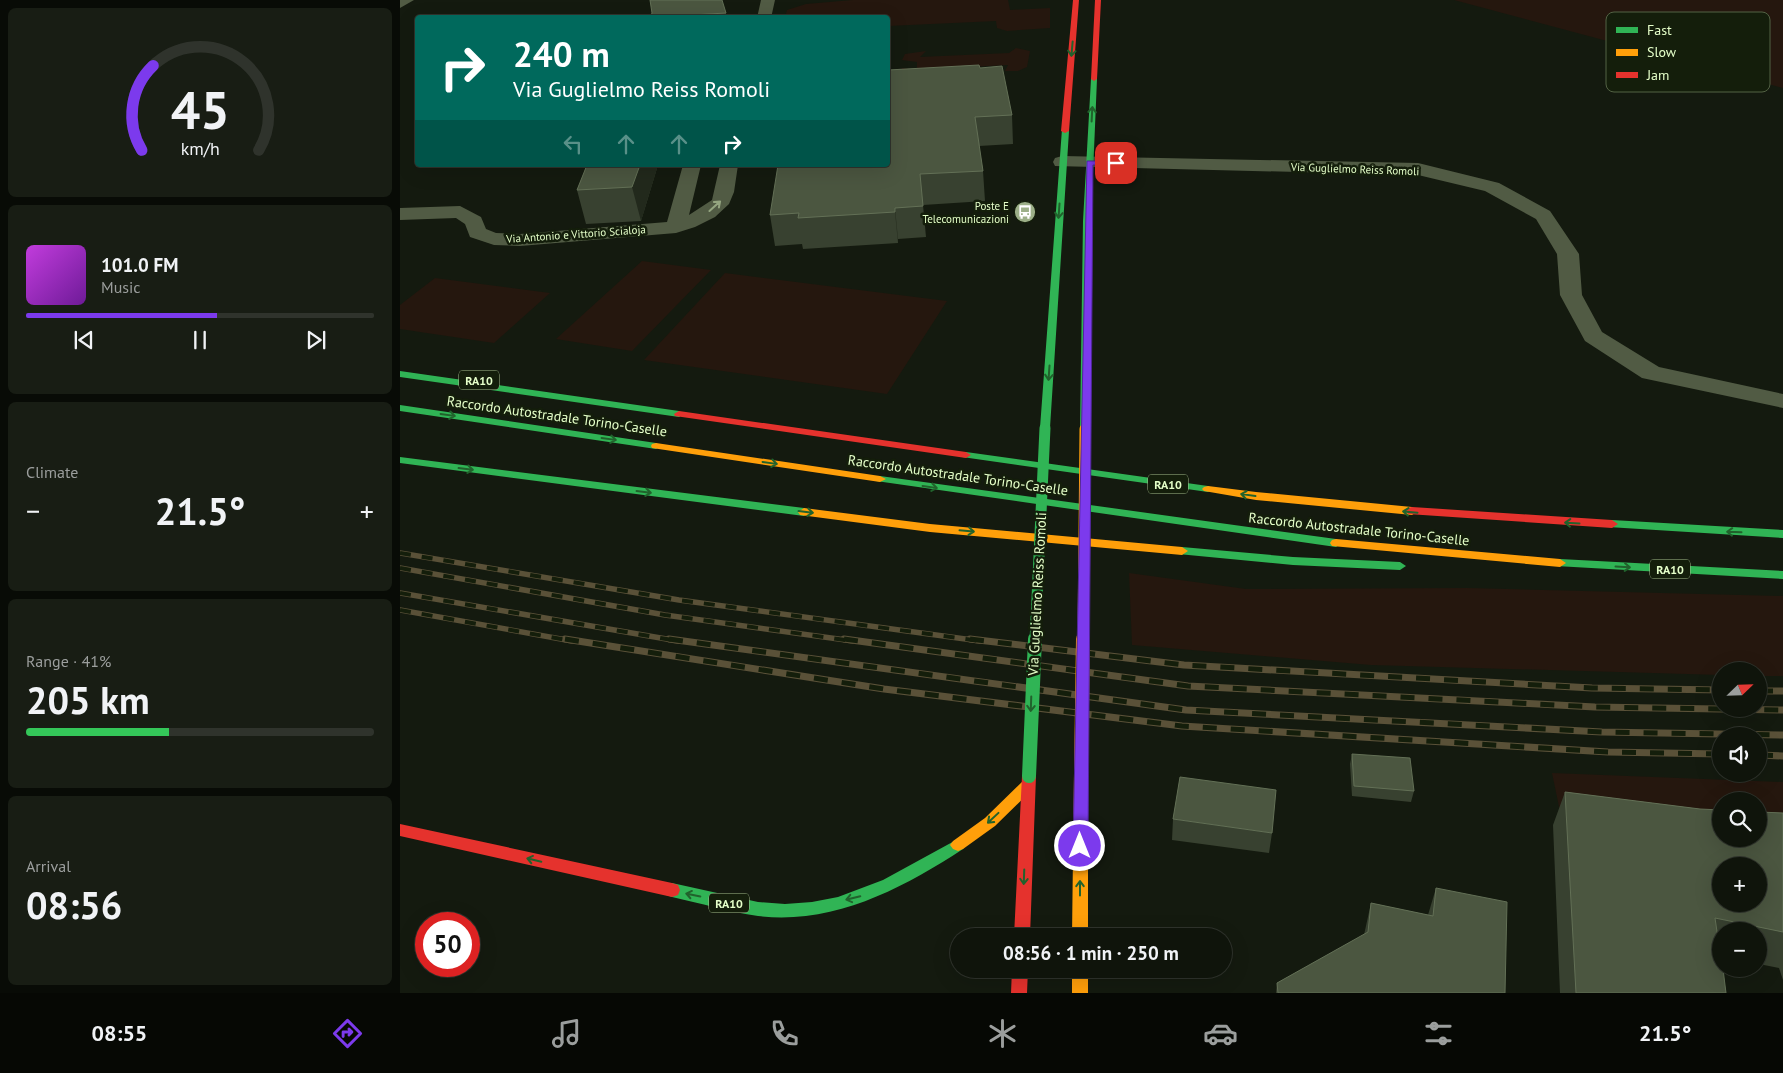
<!DOCTYPE html>
<html lang="en">
<head>
<meta charset="utf-8">
<style>
  body { margin:0; font-family:"PT Sans",sans-serif; background:#181d14; color:#f1f3f6; height:100vh; display:flex; flex-direction:column; font-size:19px; white-space:nowrap }
  * { box-sizing:border-box; margin:0 }
  p { font-size:16px; color:#9b9e9d }
  .icon { flex:none; width:28px; height:28px; fill:none; stroke:currentColor; stroke-width:2; stroke-linecap:round; stroke-linejoin:round }
  .map { position:relative; flex:1; overflow:hidden }
  .drawer { display:flex; flex-direction:column; gap:8px; padding:8px; background:#080b06; width:400px }
  .drawer>* { flex:none }
  .banner { position:absolute; left:15px; top:15px; width:475px; height:152px; border-radius:5px; box-shadow:0 5px 20px #0002,0 0 0 1px #2f332c; background:#00695c; color:#fff; overflow:hidden }
  .needle { width:32px; rotate:67deg }
  .tools { position:absolute; left:1312px; top:662px; display:grid; gap:10px }
  .tools a { display:grid; place-items:center; width:55px; height:55px; border-radius:50%; background:#0f140b; box-shadow:0 5px 20px #0002,0 0 0 1px #2f332c; font-size:25px }
  .speed { position:absolute; left:15px; top:912px; display:flex; gap:10px; font-size:25px; font-weight:700; text-align:center }
  .speed>* { display:grid; place-content:center; width:65px; height:65px; border-radius:50%; background:#0f140b; box-shadow:0 5px 20px #0002,0 0 0 1px #2f332c; line-height:1 }
  .speed .limit { border:8px solid #d22; background:#fff; color:#111 }
  .pin { position:absolute; display:grid; place-items:center; width:42px; height:42px; color:#fff; margin:-21px; border-radius:10px; box-shadow:0 2px 8px #0006 }
  .me { position:absolute; width:55px; margin:-28px; rotate:0deg; stroke-linejoin:round; filter:drop-shadow(0 0 4px #0008) }
  .turn { display:flex; align-items:center; gap:18px; height:105px; padding:0 15px; font-size:22px }
  .turn .icon { width:65px; height:65px; stroke-width:2.5 }
  .turn b { display:block; font-size:35px; line-height:42px }
  .lanes { display:flex; align-items:center; height:48px; padding:0 15px; background:#0003; justify-content:center; gap:25px; direction:ltr }
  .lanes .off { opacity:.35 }
  .big { font-size:38px; font-weight:600; line-height:1.1 }
  .drawer .tile { flex:1; display:flex; flex-direction:column; justify-content:center; gap:8px; min-width:0; padding:0 18px; border-radius:8px; background:#181d14 }
  .drawer .dial { align-items:center; gap:0 }
  .dial svg { height:130px; overflow:visible; fill:none; stroke:#2f332c; stroke-width:7; stroke-linecap:round; text-anchor:middle }
  .dial text { fill:#f1f3f6; stroke:none }
  .song { display:flex; align-items:center; gap:15px }
  .cover { width:60px; height:60px; border-radius:8px; background:linear-gradient(135deg,hsl(290 70% 55%),hsl(280 70% 35%)) }
  .played { height:5px; border-radius:2px; background:linear-gradient(90deg,#7c3aed 55%,#2f332c 55%) }
  .keys { display:flex; justify-content:space-around; direction:ltr }
  .heat { display:flex; justify-content:space-between; align-items:center; font-size:28px; direction:ltr }
  .charge { height:8px; border-radius:4px; background:linear-gradient(90deg,#34c759 41%,#2f332c 0) }
  .trip { position:absolute; left:550px; top:928px; width:282px; height:50px; border-radius:25px; background:#0f140b; box-shadow:0 5px 20px #0002,0 0 0 1px #2f332c; font-weight:600; line-height:50px; text-align:center }
  .tab-bar { display:flex; height:80px; justify-content:space-around; align-items:center; background:#060804; color:#9b9e9d }
  .tab-bar .icon { width:35px; height:35px }
  .tab-bar .current { color:#7c3aed }
  .tab-bar b { font-size:22px; color:#f1f3f6 }
  main { display:flex; flex:1; min-height:0 }
  .map>svg:first-child { display:block }
  .green { fill:#25170e }
  .lines { fill:none; stroke-linecap:round; stroke-linejoin:round }
  .street { fill:#515b44; fill-rule:evenodd }
  .fast { fill:#30b455; fill-rule:evenodd }
  .slow { fill:#ff9f0a; fill-rule:evenodd }
  .jam { fill:#e5322d; fill-rule:evenodd }
  .rail-far1-casing { stroke:#5a5138; stroke-width:5.5 }
  .rail-casing { stroke:#5a5138; stroke-width:7 }
  .rail-far1 { stroke:#141e0b; stroke-width:4; stroke-dasharray:11; stroke-linecap:butt }
  .rail { stroke:#141e0b; stroke-width:5; stroke-dasharray:14; stroke-linecap:butt }
  .fast-bridge-far1 { stroke:#30b455; stroke-width:11 }
  .fast-bridge { stroke:#30b455; stroke-width:14 }
  .slow-bridge-far1 { stroke:#ff9f0a; stroke-width:11 }
  .slow-bridge { stroke:#ff9f0a; stroke-width:14 }
  .wall { fill:#384130 }
  .shaded-wall { fill:#22291c }
  .building { fill:#4b5640; stroke:#637056; fill-rule:evenodd }
  .oneway { stroke:#21622c }
  .oneway2 { stroke:#94a580 }
  .route { fill:#7c3aed; stroke:#51269a }
  .labels { text-anchor:middle; dominant-baseline:central; stroke-width:5; stroke-linejoin:round; paint-order:stroke }
  .far-street-label { font-size:11px; fill:#e5ffc9; stroke:#141e0b }
  .far-poi-label { font-size:11px; fill:#e5ffc9; stroke:#141e0b; text-anchor:end }
  .shield { fill:#141e0b; stroke:#a6bc90; stroke-width:1 }
  .shield-label { font-size:12px; font-weight:bold; fill:#e5ffc9 }
  .street-label { font-size:14px; fill:#e5ffc9; stroke:#141e0b }
  .key { fill:#141e0b; stroke:#536244; stroke-width:1 }
  .key-label { font-size:14px; fill:#e5ffc9 }
</style>
</head>
<body>
<main>
<section class="drawer">
<div class="tile dial"><svg viewBox="0 0 100 80">
<path d="M14 69A42 42 0 1 1 86 69"/>
<path d="M14 69A42 42 0 0 1 21 17" stroke="#7c3aed"/>
<text x="50" y="56" font-size="32" font-weight="700">45</text>
<text x="50" y="72" font-size="11">km/h</text>
</svg></div>
<div class="tile">
<div class="song"><i class="cover"></i><div><b>101.0 FM</b><p>Music</p></div></div>
<div class="played"></div>
<div class="keys"><svg class="icon" aria-label="previous" viewBox="0 0 24 24"><path d="M18 5L8 12l10 7zM5 5v14"/></svg><svg class="icon" aria-label="pause" viewBox="0 0 24 24"><path d="M8 5v14M16 5v14"/></svg><svg class="icon" aria-label="next" viewBox="0 0 24 24"><path d="M6 5l10 7-10 7zM19 5v14"/></svg></div>
</div>
<div class="tile"><p>Climate</p>
<div class="heat"><a>−</a><b class="big">21.5°</b><a>+</a></div>
</div>
<div class="tile"><p>Range · 41%</p><b class="big">205 km</b><div class="charge"></div></div>
<div class="tile"><p>Arrival</p><b class="big">08:56</b></div>
</section>
<div class="map">
<svg width="1383" height="993" viewBox="0 0 1383 993">
  <rect width="100%" height="100%" fill="#141a0f"/>
  <!-- green -->
  <path class="green" d="M453 0H608L610 10 650 8V28L607 31 597 28 596 21 488 26V18L385 17 387 10 406 4Z
    M1054 0H1383V88Z
    M616 48 630 51 627 67 618 71H605L608 65 528 69C520 75 511 77 502 71V68L517 70V62L502 60 505 54 526 51 520 57 609 53Z
    M242 261 311 270 232 351 156 339Z
    M325 273 547 301 487 394 244 360Z
    M35 278 150 293 94 343 0 329V305Z
    M729 573 846 589 1067 588 1383 596V676H1359V671H1321V675L971 665 732 645Z
    M1152 773 1383 782V837L1359 836V801H1321V835L1162 821Z"/>
  <g class="lines">
    <!-- street -->
    <path class="street" d="M0 0H14L0 8Z
      M361 0H375L371 18H357Z
      M662 156 1018 163 1099 183 1150 211 1179 254 1182 295 1202 332 1259 367 1383 394V408L1242 378 1185 341 1160 295 1157 254 1136 219 1085 191 1018 175 655 166 653 162 655 158Z
      M283 165H301L289 215 312 200 320 165H338L334 192 329 204 315 217 295 227 276 233 120 246 94 245 70 237 65 224 56 218 0 220V208L60 206 81 217 86 229 96 233 120 234 267 222Z"/>
    <!-- fast -->
    <path class="fast" d="M694 77 697 79 691 221 690 429 685 432 680 429 683 221 691 79Z
      M662 129 669 131 650 428 645 431 640 428Z
      M0 371 279 411 284 414 279 417 0 377Z
      M0 405 256 443 261 446 256 449 0 411Z
      M566 452 808 486 814 489 808 492 562 457 561 455 562 453Z
      M0 457 404 508 410 512 404 516 0 463Z
      M480 476 936 539 942 543 936 547 476 481 474 479 476 477Z
      M1212 520 1383 530V538L1208 527 1206 524 1208 521Z
      M782 547 893 557 1000 562 1006 566 1000 570 893 565 778 554 776 551Z
      M1160 559 1383 571V579L1156 566 1154 563 1156 560Z
      M558 839 563 841 566 845 563 849C502 889 433 925 358 916 329 912 300 903 272 897L266 895 264 890 266 885 272 883 358 902 385 904 412 902 438 897 483 880Z"/>
    <!-- slow -->
    <path class="slow" d="M256 443 480 476 486 479 480 482 252 448 251 446 252 444Z
      M808 486 856 492 1012 507 1018 511 1012 515 856 500 804 491 802 489 804 487Z
      M404 508 530 524 782 547 788 551 782 555 530 532 400 515 398 512Z
      M936 539 1160 559 1166 563 1160 567 932 546 930 543 932 540Z
      M681 767 686 769 688 773V936H672L674 773 676 769Z
      M628 779 633 781 635 785 633 789 595 826 563 849 558 851 553 849 550 845 553 841 585 818 623 781Z
      M672 969H688V993H672Z"/>
    <!-- jam -->
    <path class="jam" d="M673 0H679L669 131 665 133 661 131Z
      M695 0H701L697 79 694 81 691 79Z
      M279 411 566 452 571 455 566 458 275 416 274 414Z
      M1012 507 1212 520 1218 524 1212 528 1008 514 1006 511 1008 508Z
      M629 770 634 772 636 776 630 936H614L622 776 624 772Z
      M0 824 272 883 278 885 280 890 278 895 272 897 0 836Z
      M612 969H628L627 993H611Z"/>
    <!-- rail-far1 casing -->
    <g class="rail-far1-casing">
      <path id="rail-far1" d="M0 553 279 600 580 641
        M0 568 265 615 453 641
        M0 593 278 641
        M0 610 172 641"/>
    </g>
    <!-- rail casing -->
    <g class="rail-casing">
      <path id="rail" d="M165 639 484 689 782 726 1208 752 1321 754
        M269 639 786 710 1202 732 1383 735
        M444 639 788 686 1195 707 1383 710
        M570 639 784 665 1192 688 1321 690
        M1359 691H1383
        M1359 755 1383 756"/>
    </g>
    <!-- rail-far1 -->
    <use href="#rail-far1" class="rail-far1"/>
    <!-- rail -->
    <use href="#rail" class="rail"/>
    <!-- fast-bridge-far1 -->
    <path class="fast-bridge-far1" d="M635 641 645 428"/>
    <!-- fast-bridge -->
    <path class="fast-bridge" d="M629 776 635 639"/>
    <!-- slow-bridge-far1 -->
    <path class="slow-bridge-far1" d="M683 641 685 429"/>
    <!-- slow-bridge -->
    <path class="slow-bridge" d="M681 773 683 639"/>
  </g>
  <!-- wall -->
  <path class="wall" d="M252 13H326L327 18H250Z
    M580 68 612 115 613 144 579 146 583 171 585 201 523 205 526 237 498 239V243L403 249 402 244 375 246 370 215 488 70Z
    M187 165H258L241 221 186 224 177 190Z
    M952 754 1014 791 1011 802 952 796 950 764Z
    M1165 792 1300 809 1383 813V980L1379 968 1359 964V931H1321V955L1326 993H1160L1153 825Z
    M773 819 872 833 869 853 772 840Z
    M1036 888 1105 993H876L877 983 964 935 971 903 1028 915Z"/>
  <!-- shaded-wall -->
  <path class="shaded-wall" d="M240 165H258L241 221 232 187Z
    M495 208 498 239V243L495 212Z"/>
  <!-- building -->
  <path class="building" d="M250 0H322L326 13 292 15 291 18H250L252 13Z
    M579 65 580 68 602 66 612 115 575 117 583 171 520 174 523 206 495 208V212L398 218 399 213 370 215 378 165H488V70Z
    M187 165H240L232 187 177 190Z
    M952 754 1010 758 1014 791 954 786Z
    M780 777 876 790 872 833 773 819Z
    M1165 792 1300 809 1321 810V839H1359V812L1383 813V932L1315 918 1321 959V969H1323L1326 993H1176ZM1321 866H1359V904H1321Z
    M1036 888 1107 902 1105 993H878L877 983 968 932 971 903 1033 916Z"/>
  <!-- one-way arrows -->
  <defs><path id="oneway-shaft" d="M-6 0H5M1.5-3L5.5 0L1.5 3" fill="none" stroke-width="1.6" stroke-linecap="round" stroke-linejoin="round" transform="scale(1.25)"/></defs>
  <g class="oneway">
    <use href="#oneway-shaft" transform="translate(672 49) rotate(95)"/>
    <use href="#oneway-shaft" transform="translate(692 114) rotate(-87)"/>
    <use href="#oneway-shaft" transform="translate(659 211) rotate(94)"/>
    <use href="#oneway-shaft" transform="translate(649 373) rotate(94)"/>
    <use href="#oneway-shaft" transform="translate(48 415) rotate(8)"/>
    <use href="#oneway-shaft" transform="translate(209 439) rotate(8)"/>
    <use href="#oneway-shaft" transform="translate(370 463) rotate(8)"/>
    <use href="#oneway-shaft" transform="translate(66 469) rotate(7)"/>
    <use href="#oneway-shaft" transform="translate(530 487) rotate(8)"/>
    <use href="#oneway-shaft" transform="translate(244 492) rotate(7)"/>
    <use href="#oneway-shaft" transform="translate(848 495) rotate(-172)"/>
    <use href="#oneway-shaft" transform="translate(406 512) rotate(7)"/>
    <use href="#oneway-shaft" transform="translate(1010 512) rotate(-175)"/>
    <use href="#oneway-shaft" transform="translate(1172 523) rotate(-177)"/>
    <use href="#oneway-shaft" transform="translate(567 531) rotate(5)"/>
    <use href="#oneway-shaft" transform="translate(1334 532) rotate(-178)"/>
    <use href="#oneway-shaft" transform="translate(1223 567) rotate(3)"/>
    <use href="#oneway-shaft" transform="translate(631 704) rotate(92)"/>
    <use href="#oneway-shaft" transform="translate(593 818) rotate(137)"/>
    <use href="#oneway-shaft" transform="translate(134 860) rotate(-167)"/>
    <use href="#oneway-shaft" transform="translate(624 877) rotate(92)"/>
    <use href="#oneway-shaft" transform="translate(680 888) rotate(-90)"/>
    <use href="#oneway-shaft" transform="translate(293 895) rotate(-168)"/>
    <use href="#oneway-shaft" transform="translate(453 898) rotate(166)"/>
  </g>
  <use class="oneway2" href="#oneway-shaft" transform="translate(315 206) rotate(-42)"/>
  <!-- route -->
  <path class="route" d="M687 161H716L720 163 716 166 693 165 688 846 686 850 680 852 675 850 673 846Z"/>
  <!-- icons -->
  <defs>
    <g id="bus-disc" transform="scale(1.125)"><circle r="9.5" fill="#9caf88" stroke="#141e0b"/><path d="M-5-6H5V4H4V6H2V4H-2V6H-4V4H-5ZM-3.5-4V0h7V-4ZM-3.5 1.2v1.5H-2V1.2ZM2 1.2v1.5H3.5V1.2Z" fill="#fff"/></g>
  </defs>
  <g fill-rule="evenodd">
    <use href="#bus-disc" x="625" y="212"/>
  </g>
  <g class="labels">
    <!-- far-street labels -->
    <g class="far-street-label">
      <text transform="translate(955 169) rotate(2)">Via Guglielmo Reiss Romoli</text>
      <text transform="translate(176 234) rotate(-4)">Via Antonio e Vittorio Scialoja</text>
    </g>
    <!-- far-poi labels -->
    <g class="far-poi-label">
      <text x="609" y="206">Poste E<tspan x="609" dy="13">Telecomunicazioni</tspan></text>
    </g>
    <!-- shield labels -->
    <g class="shield">
      <rect x="59" y="370.5" width="40" height="19" rx="4"/>
      <rect x="748" y="474.5" width="40" height="19" rx="4"/>
      <rect x="1250" y="559.5" width="40" height="19" rx="4"/>
      <rect x="309" y="893.5" width="40" height="19" rx="4"/>
    </g>
    <g class="shield-label">
      <text x="79" y="380">RA10</text>
      <text x="768" y="484">RA10</text>
      <text x="1270" y="569">RA10</text>
      <text x="329" y="903">RA10</text>
    </g>
    <!-- street labels -->
    <g class="street-label">
      <text transform="translate(157 416) rotate(8)">Raccordo Autostradale Torino-Caselle</text>
      <text transform="translate(558 475) rotate(8)">Raccordo Autostradale Torino-Caselle</text>
      <text transform="translate(959 529) rotate(6)">Raccordo Autostradale Torino-Caselle</text>
      <text transform="translate(637 594) rotate(-87)">Via Guglielmo Reiss Romoli</text>
    </g>
  </g>
  <!-- legend -->
  <rect x="1206" y="12" width="164" height="80" rx="8" class="key"/>
  <rect x="1216" y="27" width="22" height="6" fill="#30b455"/>
  <rect x="1216" y="49" width="22" height="7" fill="#ff9f0a"/>
  <rect x="1216" y="72" width="22" height="6" fill="#e5322d"/>
  <g class="key-label">
    <text x="1247" y="35">Fast</text>
    <text x="1247" y="57">Slow</text>
    <text x="1247" y="80">Jam</text>
  </g>
</svg>
<div class="tools">
<a><svg class="needle" viewBox="-14 -14 28 28"><path d="M0-13l5 13h-10z" fill="#e53935"/><path d="M0 13l5-13h-10z" fill="#9b9e9d"/></svg></a>
<a><svg class="icon" aria-label="sound" viewBox="0 0 24 24"><path d="M4 9h4l5-4v14l-5-4H4zM17 9q2 3 0 6"/></svg></a>
<a><svg class="icon" aria-label="search" viewBox="0 0 24 24"><circle cx="10" cy="10" r="6"/><path d="M15 15l6 6"/></svg></a>
<a>+</a>
<a>−</a>
</div>
<div class="speed"><div class="limit">50</div></div>
<div class="pin" style="left:716px;top:163px;background:#d93025"><svg class="icon" aria-label="arrive" viewBox="0 0 24 24"><path d="M6 21V4h12l-3 4 3 4H6"/></svg></div>
<svg class="me" style="left:680px;top:846px" viewBox="-20 -20 40 40"><circle r="17" fill="#7c3aed" stroke="#fff" stroke-width="3"/><path d="M0-11L8 9 0 5-8 9z" fill="#fff"/></svg>
<div class="trip">08:56 · 1 min · 250 m</div>
<div class="banner">
<div class="turn"><svg class="icon" aria-label="right" viewBox="0 0 24 24"><path d="M7 20v-9h11M14 6l5 5-5 5"/></svg><div><b>240 m</b>Via Guglielmo Reiss Romoli</div></div>
<div class="lanes"><svg class="icon off" aria-label="left" viewBox="0 0 24 24"><path d="M17 20v-9H6M10 6l-5 5 5 5"/></svg><svg class="icon off" aria-label="ahead" viewBox="0 0 24 24"><path d="M12 20V5M6 11l6-6 6 6"/></svg><svg class="icon off" aria-label="ahead" viewBox="0 0 24 24"><path d="M12 20V5M6 11l6-6 6 6"/></svg><svg class="icon" aria-label="right" viewBox="0 0 24 24"><path d="M7 20v-9h11M14 6l5 5-5 5"/></svg></div>
</div>
</div>
</main>
<nav class="tab-bar">
<b>08:55</b>
<svg class="icon current" aria-label="directions" viewBox="0 0 24 24"><path d="M12 3l9 9-9 9-9-9zM9 14v-3h6M13 9l2 2-2 2"/></svg>
<svg class="icon" aria-label="music" viewBox="0 0 24 24"><path d="M9 18V5l10-2v13"/><circle cx="6" cy="18" r="3"/><circle cx="16" cy="16" r="3"/></svg>
<svg class="icon" aria-label="phone" viewBox="0 0 24 24"><path d="M5 4h4l2 5-3 2q2 4 5 5l2-3 5 2v4C11 20 4 13 5 4z"/></svg>
<svg class="icon" aria-label="climate" viewBox="0 0 24 24"><path d="M12 3v18M4 7l16 10M4 17L20 7"/></svg>
<svg class="icon" aria-label="car" viewBox="0 0 24 24"><path d="M5 17H2v-5l4-1 3-4h7l3 4 3 1v5h-3M9 17h6M6 11h13"/><circle cx="7" cy="17" r="2"/><circle cx="17" cy="17" r="2"/></svg>
<svg class="icon" aria-label="filters" viewBox="0 0 24 24"><path d="M4 7h16M4 17h16"/><circle cx="9" cy="7" r="2"/><circle cx="15" cy="17" r="2"/></svg>
<b>21.5°</b>
</nav>
</body>
</html>
